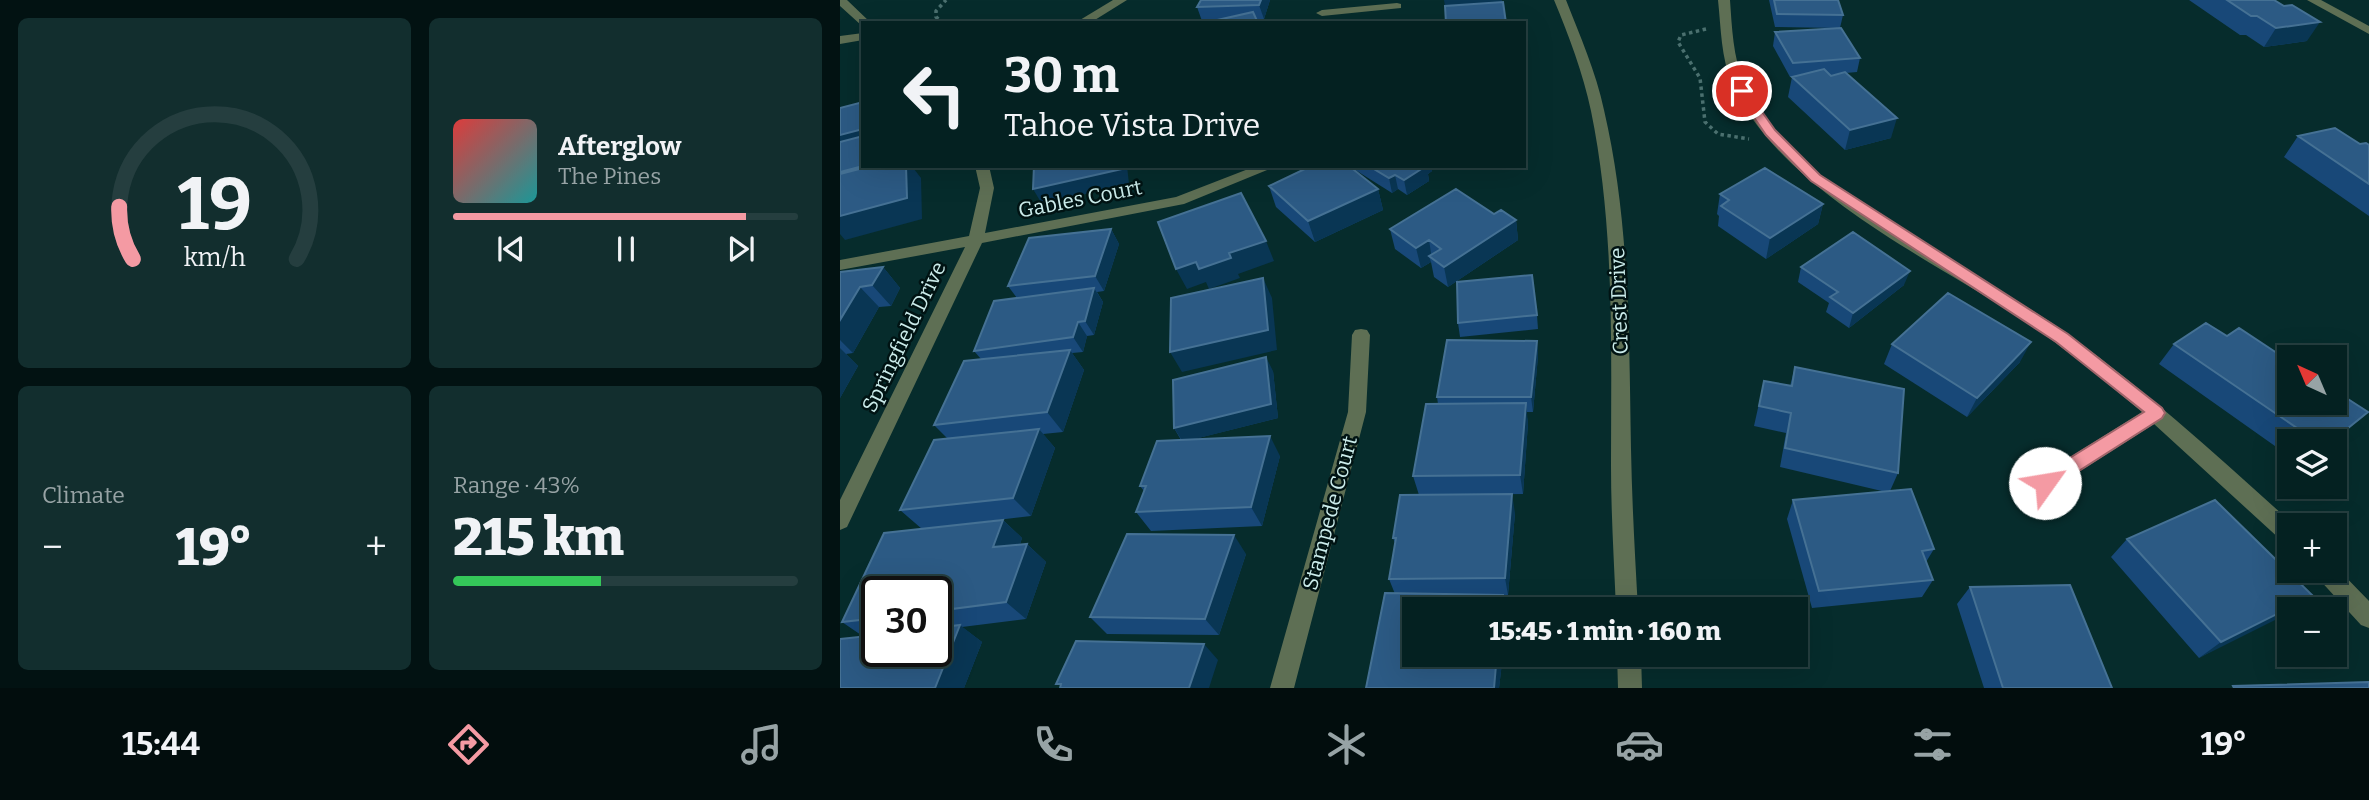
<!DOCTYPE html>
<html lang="en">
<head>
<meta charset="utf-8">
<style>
  body { margin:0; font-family:Bitter,serif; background:#122e2e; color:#f1f3f6; height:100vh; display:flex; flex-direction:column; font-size:26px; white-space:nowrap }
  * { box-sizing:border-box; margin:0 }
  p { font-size:23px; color:#97a3a5 }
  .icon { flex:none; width:38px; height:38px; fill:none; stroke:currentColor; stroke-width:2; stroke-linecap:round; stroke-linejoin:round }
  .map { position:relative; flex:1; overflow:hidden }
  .drawer { display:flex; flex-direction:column; gap:18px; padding:18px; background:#021212; width:840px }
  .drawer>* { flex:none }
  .banner { position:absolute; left:21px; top:21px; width:665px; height:147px; border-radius:0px; box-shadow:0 7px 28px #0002,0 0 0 2px #253e3f; background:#042121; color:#f1f3f6; overflow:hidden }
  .needle { width:46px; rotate:316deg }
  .controls { position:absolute; left:1437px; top:345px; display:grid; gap:14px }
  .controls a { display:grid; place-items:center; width:70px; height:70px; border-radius:0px; background:#042121; box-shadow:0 7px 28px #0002,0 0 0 2px #253e3f; font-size:35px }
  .speed { position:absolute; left:21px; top:576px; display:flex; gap:14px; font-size:35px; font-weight:700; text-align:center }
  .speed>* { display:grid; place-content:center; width:91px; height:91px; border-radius:50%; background:#042121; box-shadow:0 7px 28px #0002,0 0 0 2px #253e3f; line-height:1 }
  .speed .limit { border:4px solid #111; border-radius:10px; background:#fff; color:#111 }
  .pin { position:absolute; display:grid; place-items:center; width:60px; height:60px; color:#fff; margin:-30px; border:4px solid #fff; border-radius:50%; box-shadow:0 2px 7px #0007 }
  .me { position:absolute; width:77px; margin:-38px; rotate:58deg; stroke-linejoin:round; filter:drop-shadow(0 0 5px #0008) }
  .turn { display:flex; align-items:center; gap:24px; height:147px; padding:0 28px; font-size:32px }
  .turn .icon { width:91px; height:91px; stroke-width:2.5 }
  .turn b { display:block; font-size:49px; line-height:60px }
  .big { font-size:52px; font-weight:800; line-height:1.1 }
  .drawer .card { flex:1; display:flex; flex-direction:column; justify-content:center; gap:10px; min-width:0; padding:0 24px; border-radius:10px; background:#122e2e }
  .drawer .dial { align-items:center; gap:0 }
  .dial svg { height:182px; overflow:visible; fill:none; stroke:#253e3f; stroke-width:7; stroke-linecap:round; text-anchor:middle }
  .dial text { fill:#f1f3f6; stroke:none }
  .song { display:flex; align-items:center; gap:21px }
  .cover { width:84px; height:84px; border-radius:10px; background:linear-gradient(135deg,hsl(0 70% 55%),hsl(180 70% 35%)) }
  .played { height:7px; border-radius:4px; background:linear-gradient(90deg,#f49aa3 85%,#253e3f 85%) }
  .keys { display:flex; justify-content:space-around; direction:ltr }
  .heat { display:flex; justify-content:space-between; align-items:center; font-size:38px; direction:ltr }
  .charge { height:10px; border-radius:5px; background:linear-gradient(90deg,#34c759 43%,#253e3f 0) }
  .drawer .tiles { flex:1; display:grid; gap:18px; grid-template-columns:repeat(2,1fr) }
  .trip { position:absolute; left:562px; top:597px; width:406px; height:70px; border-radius:0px; background:#042121; box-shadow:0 7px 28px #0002,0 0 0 2px #253e3f; font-weight:800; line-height:70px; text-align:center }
  .dock { display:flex; height:112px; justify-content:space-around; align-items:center; background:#020d0d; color:#97a3a5 }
  .dock .icon { width:49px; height:49px }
  .dock .on { color:#f49aa3 }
  .dock b { font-size:32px; color:#f1f3f6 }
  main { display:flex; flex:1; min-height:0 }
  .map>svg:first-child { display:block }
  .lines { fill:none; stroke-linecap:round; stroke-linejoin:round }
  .path { stroke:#4b706f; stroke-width:3.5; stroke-dasharray:3.5 3.5; stroke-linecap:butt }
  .service { fill:#5e6f54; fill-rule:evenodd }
  .minor { fill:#5e6f54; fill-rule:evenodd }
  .tertiary { fill:#5e6f54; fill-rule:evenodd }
  .wall { fill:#184878; fill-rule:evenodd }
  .shaded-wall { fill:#093654 }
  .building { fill:#2c5a84; stroke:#457194; stroke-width:2 }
  .route { fill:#f49aa3; stroke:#9f646a; stroke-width:2 }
  .labels { text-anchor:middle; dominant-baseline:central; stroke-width:5; stroke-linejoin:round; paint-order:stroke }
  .street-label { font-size:21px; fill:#cbeceb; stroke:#001313 }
</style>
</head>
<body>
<main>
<section class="drawer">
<div class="tiles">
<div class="card dial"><svg viewBox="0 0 100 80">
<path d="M14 69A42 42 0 1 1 86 69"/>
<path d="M14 69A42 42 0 0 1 8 46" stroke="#f49aa3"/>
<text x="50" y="56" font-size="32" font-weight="700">19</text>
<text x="50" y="72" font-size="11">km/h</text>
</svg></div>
<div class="card">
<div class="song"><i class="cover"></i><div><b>Afterglow</b><p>The Pines</p></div></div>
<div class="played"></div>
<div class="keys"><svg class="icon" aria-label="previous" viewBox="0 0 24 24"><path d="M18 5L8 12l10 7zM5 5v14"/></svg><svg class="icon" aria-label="pause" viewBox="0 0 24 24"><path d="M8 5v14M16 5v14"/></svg><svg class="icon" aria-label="next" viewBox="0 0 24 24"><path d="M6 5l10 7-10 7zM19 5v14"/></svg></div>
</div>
<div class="card"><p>Climate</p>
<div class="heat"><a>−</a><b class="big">19°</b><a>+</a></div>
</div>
<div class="card"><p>Range · 43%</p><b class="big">215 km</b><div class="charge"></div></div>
</div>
</section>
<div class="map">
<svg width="1529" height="688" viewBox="0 0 1529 688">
  <rect width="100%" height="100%" fill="#062c2c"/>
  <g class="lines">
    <!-- path -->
    <path class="path" d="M104 23 96 17V11L106 0
      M866 29 841 35 838 42 860 78 865 122 878 134 909 139"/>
    <!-- service -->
    <path class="service" d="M273 0H287L250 23H235Z"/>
    <!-- minor -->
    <path class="minor" d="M0 0H7L31 23H23L21 25 0 6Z
      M878 0H890C892 28 893 57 904 83 954 193 1136 267 1232 337 1310 394 1382 460 1454 525H1449V543L1442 541 1314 424 1190 503 1183 506 1176 503 1173 497 1176 491 1302 412C1261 378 1220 344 1176 315 1085 257 937 186 892 83 881 58 881 28 878 0Z
      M557 3 561 4V8L482 16 476 13 482 10Z
      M23 33V40L0 44V36Z
      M135 166H149L154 188 145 233 336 197 416 166H437L344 204 142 243 7 527 0 530V500L125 247 0 270V260L129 236 140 188Z
      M521 329 527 330 530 335 526 412 454 688H430L508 412 512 335 515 330Z
      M1494 565 1529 601V628L1521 625 1477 577 1474 570H1494Z"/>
    <!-- tertiary -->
    <path class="tertiary" d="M714 0H726C740 36 756 72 764 110 790 222 789 336 791 449 792 503 795 556 798 609H776C774 561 771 513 771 466 771 347 775 228 751 111 743 73 729 36 714 0Z
      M1467 0H1481L1529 26V34Z
      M777 654H801L802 688H778Z"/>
  </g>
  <!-- wall -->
  <path class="wall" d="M430 0 424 19 362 21 357 7Z
    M929 0H998L1003 15 1000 28 1020 58 1017 72 1006 73 1051 138 1005 150 948 97 952 77H950L933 46 935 32 996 28 935 27Z
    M1349 0H1434L1467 41 1424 47 1406 35H1400Z
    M1458 136 1529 145V216L1444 157Z
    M509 166H591L592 171 588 174 589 181 567 195 558 189 552 193Z
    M429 186 538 189 543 210 475 242 436 207Z
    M880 194 983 204 978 224 926 259 878 226 879 216 877 214Z
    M654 214 676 220 678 240 608 287 594 277 591 262 581 268 555 249 550 229Z
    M271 229 279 244 264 291 257 292 263 302 254 335 247 336 243 352 232 353 244 370 223 432 203 434 215 448 191 516 82 529 60 510 108 439 94 425 141 359 134 351 177 298 168 286Z
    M43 267 60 288 51 306 39 307 13 353 6 354 18 366 0 398V272Z
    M961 267 1064 285 1009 328 986 312 989 303 958 282Z
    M697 315 698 329 620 337 618 323Z
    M697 341 698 356 693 412H686L688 423 683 494 606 495 675 513 668 595H663L666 609H574V654H663L659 688H526L555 594 549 579 555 543 553 538 579 495 573 476 598 404 597 397Z
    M1052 344 1180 362 1127 417 1044 364Z
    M1334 344 1506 432 1494 441H1449V456L1319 364Z
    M955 367 1058 473 1050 491 1094 549 1086 562 1093 580 1082 597 972 608 947 519 953 500 1046 492 940 467 946 433 914 426 924 381 950 386Z
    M433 371 438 418 354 439 440 456 422 526 311 531 296 512 304 491 300 486 341 440 334 428Z
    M163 520 182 538 180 544H187L206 562 186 619 122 627 142 642 124 688H0V639L24 637 2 622 44 533ZM37 592H96V651H37Z
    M1287 539 1473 596 1455 609H1449L1359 658 1271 557Z
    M406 554 379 635 267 634 250 617Z
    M1130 587 1272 688H1144L1117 604Z"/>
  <!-- shaded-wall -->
  <path class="shaded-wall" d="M421 0H430L424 19 419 5Z
    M604 0H662L663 6 606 12Z
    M1480 22 1467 41 1424 47 1436 28Z
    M1057 118 1051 138 1005 150 1010 130Z
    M23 129V146L0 152V135Z
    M23 166H83L74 169 81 178 82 219 5 240 0 234V172Z
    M281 166H287L289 184 202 204 193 189Z
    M581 166H591L592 171 588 174 589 181 567 195 564 180Z
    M555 175 558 189 552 193 549 178Z
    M538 189 543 210 475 242 468 221Z
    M983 204 978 224 926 259 930 238Z
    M676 220 678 240 608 287 604 267Z
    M271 229 279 244 264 291 255 276Z
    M589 240 592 259 589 256 591 262 581 268 576 248Z
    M426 241 434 261 398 274 400 278 369 289 366 282 347 289 336 269 356 262 389 253Z
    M43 267 60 288 51 306 32 285Z
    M1070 271 1064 285 1009 328 1013 313Z
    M423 278 432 298 437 350 342 372 330 352Z
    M20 287 39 307 13 353 0 340V320Z
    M254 288 263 302 254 335 245 321Z
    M238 322 247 336 243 352 233 337Z
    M697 341 698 356 693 412 691 397Z
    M1191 342 1180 362 1127 417 1137 398Z
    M0 348 18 366 0 398Z
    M230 350 244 370 223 432 207 412Z
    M426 357 433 371 438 418 343 442 334 428Z
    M686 403 688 423 683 494 680 475Z
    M1528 412 1494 441H1492Z
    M199 429 215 448 191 516 173 498Z
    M430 436 440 456 422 526 411 507Z
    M672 494 675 513 668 595 665 578Z
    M163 520 182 538 173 565 153 547Z
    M394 535 406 554 379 635 365 619Z
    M187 544 206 562 186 619 166 602Z
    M663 595 666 609H662Z
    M1473 596 1455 609H1449V613L1359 658 1381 642Z
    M120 625 142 642 124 688H95Z
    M364 644 378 660 369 688H349Z
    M657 654H663L659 688H654Z"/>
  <!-- building -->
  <path class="building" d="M361 0H421L419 5 357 7Z
    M934 0H998L1003 15 937 14Z
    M1387 0H1434L1444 6 1452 5 1480 22 1436 28 1417 16H1411Z
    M663 2 666 23H606L605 6Z
    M413 12 418 23H364Z
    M1001 28 1020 58 953 63 935 32Z
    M984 69 991 76 1005 72 1057 118 1010 130 952 77Z
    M23 102V129L0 135V108Z
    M1495 128 1520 144 1526 143 1529 145V184L1458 136Z
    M23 136V166L0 172V142Z
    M31 166H66L67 198 0 216V174Z
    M194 166H281L282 169 193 189Z
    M471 166H509L538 189 468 221 429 186Z
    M529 166H586L564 180 555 175 549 178Z
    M925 168 983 204 930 238 881 206 889 200 880 194Z
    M616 189 654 214 661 210 676 220 604 267 589 256 601 249 589 240 576 248 550 229Z
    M401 193 426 241 389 253 391 258 359 269 356 262 336 269 318 222Z
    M271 229 255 276 168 286 189 238Z
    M1013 232 1070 271 1013 313 990 297 998 292 961 267Z
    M43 267 32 285 20 287 0 320V272Z
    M692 275 697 315 618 323 617 282Z
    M423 278 428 330 330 352 331 298Z
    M254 288 245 321 238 322 233 337 134 351 154 301Z
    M1108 293 1191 342 1137 398 1052 344Z
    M1366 323 1387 336 1399 328 1449 361V402H1494V390L1528 412 1492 441H1476L1334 344Z
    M607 340 697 341 691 397H597Z
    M230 350 207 412 94 425 124 361Z
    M426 357 431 404 334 428 333 380Z
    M955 367 1064 389 1058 473 945 448 951 413 919 406 924 381 952 386Z
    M686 403 680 475 573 476 586 404Z
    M199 429 173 498 60 510 94 440Z
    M430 436 411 507 296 512 306 486H300L317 441Z
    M1071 489 1094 549 1082 551 1093 580 979 591 953 500Z
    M672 494 665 578 549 579 556 538H553L560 495Z
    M1375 500 1473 596 1381 642 1287 539Z
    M163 520 153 547 187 544 166 602 96 611V592H37V618L2 622 44 533Z
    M287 534 394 535 365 619 250 617Z
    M1230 585 1272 688H1163L1130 587Z
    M545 593 663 595 662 609H574V654H657L654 688H526Z
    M120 625 95 688H0V639L37 635V651H96V628Z
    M236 641 364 644 349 688H220L221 684H216Z
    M1529 682V688H1394L1393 686Z"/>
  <!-- route -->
  <path class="route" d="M898 89H906L935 130 980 175 1228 334 1322 408 1325 413 1322 418 1212 488 1205 490 1199 488 1196 483 1199 477 1304 412 1216 342 971 181 926 135 896 91Z"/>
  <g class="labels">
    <!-- street labels -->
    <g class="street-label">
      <text transform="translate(240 199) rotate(-11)">Gables Court</text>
      <text transform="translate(779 301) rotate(-92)">Crest Drive</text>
      <text transform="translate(64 337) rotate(-64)">Springfield Drive</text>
      <text transform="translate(490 513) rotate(-75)">Stampede Court</text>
    </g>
  </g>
</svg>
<div class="controls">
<a><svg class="needle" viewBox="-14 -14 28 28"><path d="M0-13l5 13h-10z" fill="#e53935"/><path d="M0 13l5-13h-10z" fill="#97a3a5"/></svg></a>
<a><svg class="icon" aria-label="layers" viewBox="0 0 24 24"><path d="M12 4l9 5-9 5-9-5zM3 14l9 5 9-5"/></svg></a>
<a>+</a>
<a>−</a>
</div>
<div class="speed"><div class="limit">30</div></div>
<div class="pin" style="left:902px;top:91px;background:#d93025"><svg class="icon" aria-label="arrive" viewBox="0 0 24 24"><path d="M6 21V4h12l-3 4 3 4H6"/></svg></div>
<svg class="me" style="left:1205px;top:483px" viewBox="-20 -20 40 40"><circle r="19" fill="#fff"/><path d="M0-13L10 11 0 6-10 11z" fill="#f49aa3"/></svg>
<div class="trip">15:45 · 1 min · 160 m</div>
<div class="banner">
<div class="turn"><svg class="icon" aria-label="left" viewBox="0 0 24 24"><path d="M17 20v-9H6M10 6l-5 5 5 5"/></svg><div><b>30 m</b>Tahoe Vista Drive</div></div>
</div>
</div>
</main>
<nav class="dock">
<b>15:44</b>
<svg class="icon on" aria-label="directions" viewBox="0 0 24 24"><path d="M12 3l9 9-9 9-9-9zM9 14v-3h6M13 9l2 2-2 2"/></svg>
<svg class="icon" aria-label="music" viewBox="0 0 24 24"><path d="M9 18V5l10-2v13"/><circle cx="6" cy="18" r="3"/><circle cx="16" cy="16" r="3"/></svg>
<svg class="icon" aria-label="phone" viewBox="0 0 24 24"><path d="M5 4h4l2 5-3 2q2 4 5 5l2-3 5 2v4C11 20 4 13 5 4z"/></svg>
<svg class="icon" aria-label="climate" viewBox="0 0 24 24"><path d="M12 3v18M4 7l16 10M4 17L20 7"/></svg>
<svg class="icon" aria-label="car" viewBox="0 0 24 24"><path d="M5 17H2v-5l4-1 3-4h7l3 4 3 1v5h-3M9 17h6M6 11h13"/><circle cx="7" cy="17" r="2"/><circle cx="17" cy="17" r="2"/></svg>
<svg class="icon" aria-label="filters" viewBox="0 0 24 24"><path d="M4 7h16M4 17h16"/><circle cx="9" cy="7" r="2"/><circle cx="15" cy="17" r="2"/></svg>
<b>19°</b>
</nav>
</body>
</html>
